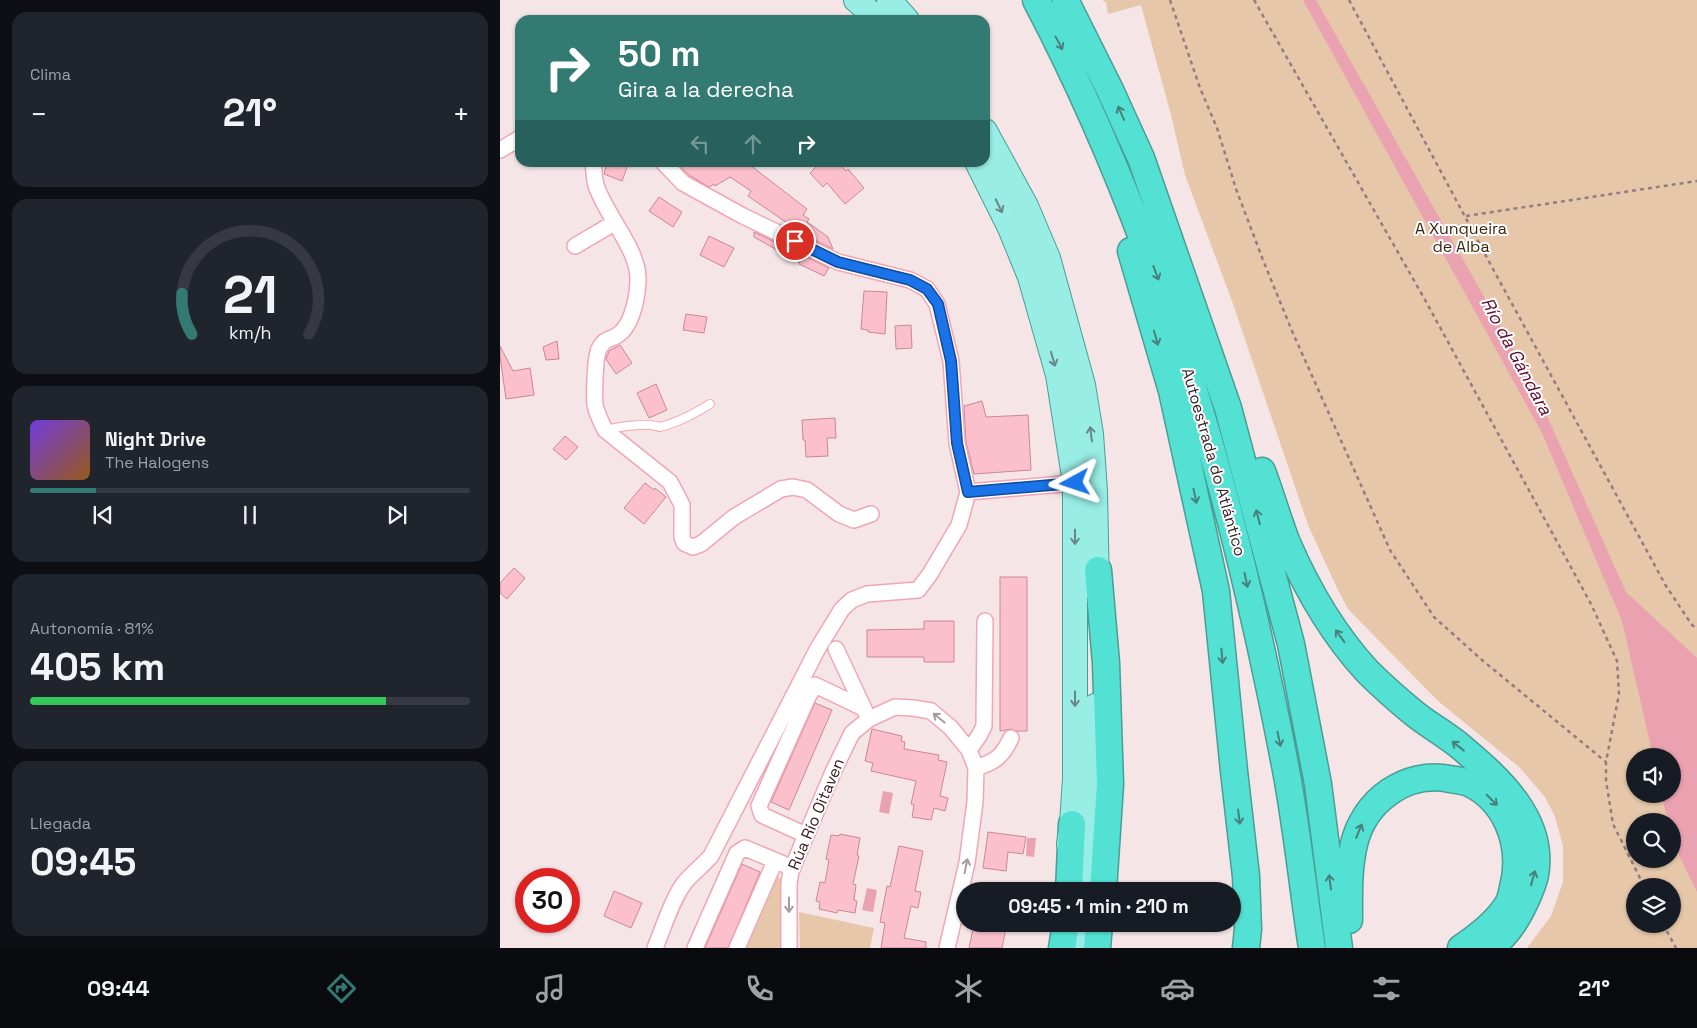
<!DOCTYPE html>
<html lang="es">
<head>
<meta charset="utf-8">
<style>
  body { margin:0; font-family:"Space Grotesk",sans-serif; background:#20242c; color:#f1f3f6; height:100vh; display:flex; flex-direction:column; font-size:19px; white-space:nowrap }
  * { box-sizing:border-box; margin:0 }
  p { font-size:16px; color:#9ea1a6 }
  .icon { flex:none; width:28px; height:28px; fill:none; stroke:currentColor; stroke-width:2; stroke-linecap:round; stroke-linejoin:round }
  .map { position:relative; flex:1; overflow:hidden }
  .sheet { display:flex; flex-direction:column; gap:12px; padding:12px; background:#0d0f14; width:500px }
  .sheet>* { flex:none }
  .banner { position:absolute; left:15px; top:15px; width:475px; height:152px; border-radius:15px; box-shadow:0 1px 4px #0004; background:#337a72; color:#fff; overflow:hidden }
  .tools { position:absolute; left:1126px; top:748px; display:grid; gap:10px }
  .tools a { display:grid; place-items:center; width:55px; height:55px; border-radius:50%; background:#171b24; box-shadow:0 1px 4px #0004; font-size:25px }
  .speed { position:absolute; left:15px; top:868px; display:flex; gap:10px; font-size:25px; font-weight:700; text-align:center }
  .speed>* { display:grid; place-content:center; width:65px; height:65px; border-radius:50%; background:#171b24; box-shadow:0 1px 4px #0004; line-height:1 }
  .speed .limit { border:8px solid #d22; background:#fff; color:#111 }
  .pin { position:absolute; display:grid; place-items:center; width:42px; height:42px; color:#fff; margin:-21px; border:2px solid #fff; border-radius:50%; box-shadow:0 1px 5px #0007 }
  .me { position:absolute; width:55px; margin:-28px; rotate:265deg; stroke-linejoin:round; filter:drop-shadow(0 0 4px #0008) }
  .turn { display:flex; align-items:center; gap:18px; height:105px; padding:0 20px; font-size:22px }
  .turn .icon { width:65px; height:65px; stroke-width:2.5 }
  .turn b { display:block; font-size:35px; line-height:42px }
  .lanes { display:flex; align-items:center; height:48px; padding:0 20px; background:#0003; justify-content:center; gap:25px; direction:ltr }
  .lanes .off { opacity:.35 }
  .big { font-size:38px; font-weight:700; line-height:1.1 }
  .sheet .widget { flex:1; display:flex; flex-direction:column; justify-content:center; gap:8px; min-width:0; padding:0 18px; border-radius:15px; background:#20242c }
  .sheet .dial { align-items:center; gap:0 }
  .dial svg { height:130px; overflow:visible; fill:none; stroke:#363941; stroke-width:7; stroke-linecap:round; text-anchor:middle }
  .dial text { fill:#f1f3f6; stroke:none }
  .song { display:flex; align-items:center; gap:15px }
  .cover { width:60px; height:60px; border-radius:8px; background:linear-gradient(135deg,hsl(260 70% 55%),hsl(30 70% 35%)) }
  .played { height:5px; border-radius:2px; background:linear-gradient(90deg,#337a72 15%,#363941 15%) }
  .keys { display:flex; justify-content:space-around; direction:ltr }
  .heat { display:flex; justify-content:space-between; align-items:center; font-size:28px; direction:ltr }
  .charge { height:8px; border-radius:4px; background:linear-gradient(90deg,#34c759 81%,#363941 0) }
  .trip { position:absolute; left:456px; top:882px; width:285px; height:50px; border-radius:25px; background:#171b24; box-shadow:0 1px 4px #0004; font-weight:700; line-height:50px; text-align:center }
  .menu { display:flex; height:80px; justify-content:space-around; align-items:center; background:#090b0e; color:#9ea1a6 }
  .menu .icon { width:35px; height:35px }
  .menu .current { color:#337a72 }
  .menu b { font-size:22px; color:#f1f3f6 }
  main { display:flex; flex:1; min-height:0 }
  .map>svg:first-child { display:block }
  .green { fill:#e6c7aa; fill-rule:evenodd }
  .water { fill:#eaa2b1 }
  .building { fill:#fcc0cc; stroke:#cd8695 }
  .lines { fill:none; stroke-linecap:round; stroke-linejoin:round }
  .lane-casing { stroke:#f0a6b5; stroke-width:10 }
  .street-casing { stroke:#f0a6b5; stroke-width:18 }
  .primary-casing { stroke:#4b9d96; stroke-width:26 }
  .highway-casing { stroke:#4b9d96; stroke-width:29 }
  .path { stroke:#937d81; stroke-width:2.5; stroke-dasharray:4 4; stroke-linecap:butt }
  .lane { stroke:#fff; stroke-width:8 }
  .street { stroke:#fff; stroke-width:15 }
  .primary { stroke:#98ede5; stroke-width:24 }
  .highway { stroke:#53e1d3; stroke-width:26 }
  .oneway { stroke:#48807c }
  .oneway2 { stroke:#6a8686 }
  .oneway3 { stroke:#a79b9d }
  .route-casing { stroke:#114b97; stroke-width:12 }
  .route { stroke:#1a73e8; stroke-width:9 }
  .labels { text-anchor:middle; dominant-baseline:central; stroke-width:4; stroke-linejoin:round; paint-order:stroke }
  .park-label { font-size:16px; fill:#39240e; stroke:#fff }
  .street-label { font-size:16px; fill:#3c2026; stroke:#fff }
  .water-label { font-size:18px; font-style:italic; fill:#610c2b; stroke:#fff }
</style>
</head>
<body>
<main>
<section class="sheet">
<div class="widget"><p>Clima</p>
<div class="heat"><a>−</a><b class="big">21°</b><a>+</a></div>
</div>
<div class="widget dial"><svg viewBox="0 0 100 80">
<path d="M14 69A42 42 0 1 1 86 69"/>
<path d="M14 69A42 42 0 0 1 8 44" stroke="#337a72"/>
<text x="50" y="56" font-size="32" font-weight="700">21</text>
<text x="50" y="72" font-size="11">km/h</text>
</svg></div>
<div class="widget">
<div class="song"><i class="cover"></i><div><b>Night Drive</b><p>The Halogens</p></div></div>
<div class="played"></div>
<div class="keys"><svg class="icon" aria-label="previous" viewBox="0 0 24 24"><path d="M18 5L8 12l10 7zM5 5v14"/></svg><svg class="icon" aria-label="pause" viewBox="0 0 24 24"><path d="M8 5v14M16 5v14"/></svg><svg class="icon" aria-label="next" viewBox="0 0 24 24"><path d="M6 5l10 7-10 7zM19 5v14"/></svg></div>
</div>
<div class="widget"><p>Autonomía · 81%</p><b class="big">405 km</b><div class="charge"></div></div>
<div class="widget"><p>Llegada</p><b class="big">09:45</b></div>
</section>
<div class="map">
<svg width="1197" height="948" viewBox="0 0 1197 948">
  <rect width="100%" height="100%" fill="#f5e5e7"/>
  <!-- green -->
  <path class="green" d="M603 0H1197V948H1027L1051 916 1063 882V846L1055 817 1045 797 1019 767 938 701 848 609 837 588 808 525 733 304 685 175 671 115 641 5 608 14 606 2 603 1ZM1135 756H1172V794H1135ZM1135 821H1172V859H1135ZM1135 886H1172V924H1135Z
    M275 876 282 879V948H241Z
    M299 912 374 928 370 948H300Z"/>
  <!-- water -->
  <path class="water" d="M803 0H816L1029 376 1126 592 1197 658V892L1173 843 1172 821H1168L1161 794H1172V756H1153L1122 621 1042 433Z
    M383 791 393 793 389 814 379 812Z
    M527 838H536L534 857 526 856Z
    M367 888 377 890 373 912 362 910Z"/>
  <!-- building -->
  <path class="building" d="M107 162H129L122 181 104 174Z
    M187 162H246L307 209 303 215 309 219 307 222 328 237 333 249 306 236 248 196 251 191 230 177 215 186 214 184 209 187 189 175 181 167Z
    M321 162H338L346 171 348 169 364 188 345 204 327 183 323 187 310 173Z
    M159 197 182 212 173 227 149 211Z
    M254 232 329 268 324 276 299 264 300 263 254 237Z
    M209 236 234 248 224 267 200 255Z
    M364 291 387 292 385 334 368 332V330L361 329Z
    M186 314 207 317 204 333 183 330Z
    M411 325 412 348 396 349 395 326Z
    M57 341 59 359 46 360 43 347Z
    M120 345 132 363 116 374 106 359 109 351Z
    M0 346 13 371 30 368 34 395 6 399 0 356Z
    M156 384 167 410 149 418 137 393Z
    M482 401 486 417 528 415 531 470 474 474 466 442 464 406Z
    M335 418 336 438H327L328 456 306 457 305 440H303L302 420Z
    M65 436 78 447 66 460 53 449Z
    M145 483 154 490 155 488 166 497 144 524 124 508Z
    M14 568 25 578 7 599 0 593V583Z
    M500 577H527V731H516L511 729 500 731Z
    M424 621H454V662H424V657H367V630L424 629Z
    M315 703 332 710 289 810 271 802Z
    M372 729 402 736 401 741 405 742 404 749 439 755 438 760 447 762 440 796 448 798 445 811 434 808 431 820 412 817 414 805 411 804 416 781 371 771 373 763 365 761Z
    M488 832 526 837 523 854 508 852 506 871 483 868Z
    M340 834 360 838 357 855 359 856 353 884 356 885 354 900 357 901 355 913 338 910 337 913 319 909 320 902 316 901 320 882 325 883 329 860 326 859 331 835 339 836Z
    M399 846 423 851 415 891 421 892 418 908 411 906 404 938 426 942V948H381L385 923 380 922 387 886 390 887Z
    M242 864 260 872 228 948H205Z
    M114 891 142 903 131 928 104 916Z
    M474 924H485L506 928 502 948H469Z"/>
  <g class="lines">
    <!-- lane casing -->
    <g class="lane-casing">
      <path id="lane" d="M105 430C117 427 149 422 159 427 178 423 194 414 210 404"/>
    </g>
    <!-- street casing -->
    <g class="street-casing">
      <path id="street" d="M0 150 20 138
        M93 162C94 170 94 178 96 185 105 214 138 249 138 278 138 294 133 324 119 334 111 341 106 336 99 349 95 356 94 395 95 405 97 414 101 422 105 430L170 482 182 505V537L184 543 193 547 201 544 234 517 281 489 293 487 307 490 339 514 354 520 371 514
        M163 162 183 183 243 216 338 262 410 280 427 289 437 304 451 361 457 443 468 492 575 483
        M75 246 114 223
        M336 649 365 711
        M469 750 479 736 484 726 485 621
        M476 768C495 762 503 756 511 738
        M306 835 262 815 259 806 308 697 315 685 363 708
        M155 948C163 929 173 896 186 881 194 872 203 865 211 856L318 648 342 609 352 600 367 594 418 590 430 574 459 525 468 492
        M195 948 237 853 245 848 293 868
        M237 948 275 861
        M289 948V884L291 871 333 772 352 733 369 719 395 707 413 708 431 711 451 728 469 750 476 768 475 802 467 863 447 948"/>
    </g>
    <!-- primary casing -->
    <g class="primary-casing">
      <path id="primary" d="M356 0 379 20
        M389 0 407 20
        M485 131 526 206 548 258 583 385 591 434 595 491 597 590
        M477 162 510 228 530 277 558 375 575 483V778L572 824 569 844
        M586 891C595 830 595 768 595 706
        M577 948 581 924"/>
    </g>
    <!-- highway casing -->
    <g class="highway-casing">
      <path id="highway" d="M536 0C663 242 735 503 786 770 797 829 803 889 812 948
        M565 0 610 90 641 158 728 408 791 644 818 784 839 948
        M631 251 672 391 716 591 734 771 746 876 748 929 746 948
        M762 471C771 495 778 520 787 543 807 589 833 634 867 671 882 686 899 701 915 714 930 726 947 735 961 747 999 779 1045 820 1035 875 1034 881 1031 887 1029 893 1020 914 1009 934 990 948
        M598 570 606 663 610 784 603 891
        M569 891 572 824
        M849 920C849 895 848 869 854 844 864 801 906 770 950 779 956 780 964 781 969 783 1005 800 1021 840 1015 878 1013 886 1012 897 1008 904 997 922 979 936 961 948
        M562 948 566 924
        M597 948 599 924"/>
    </g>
    <!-- path -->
    <path class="path" d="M670 0 700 88 717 128 736 189 763 260 792 331 890 550 934 617 982 660 1106 762
      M754 0 924 298 1091 604 1117 661 1119 694 1106 762V781L1113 824 1144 886
      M849 0 993 269 1166 586 1192 625 1197 629
      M966 216 1197 181
      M1163 924 1176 948"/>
    <!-- lane -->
    <use href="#lane" class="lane"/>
    <!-- street -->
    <use href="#street" class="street"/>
    <!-- primary -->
    <use href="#primary" class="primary"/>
    <!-- highway -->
    <use href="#highway" class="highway"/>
  </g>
  <!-- one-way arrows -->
  <defs><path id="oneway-shaft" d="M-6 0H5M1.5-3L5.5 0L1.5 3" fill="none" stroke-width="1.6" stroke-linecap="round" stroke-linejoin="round" transform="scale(1.25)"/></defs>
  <g class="oneway">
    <use href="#oneway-shaft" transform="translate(559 43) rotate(62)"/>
    <use href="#oneway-shaft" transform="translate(621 113) rotate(-114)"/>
    <use href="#oneway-shaft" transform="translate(656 273) rotate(69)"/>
    <use href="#oneway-shaft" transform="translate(656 338) rotate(74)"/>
    <use href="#oneway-shaft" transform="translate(695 496) rotate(78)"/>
    <use href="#oneway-shaft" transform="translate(758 517) rotate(-104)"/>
    <use href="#oneway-shaft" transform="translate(746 580) rotate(78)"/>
    <use href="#oneway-shaft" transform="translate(840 636) rotate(-126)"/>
    <use href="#oneway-shaft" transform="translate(722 656) rotate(85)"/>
    <use href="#oneway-shaft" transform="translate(779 739) rotate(78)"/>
    <use href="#oneway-shaft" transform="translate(958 746) rotate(-142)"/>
    <use href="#oneway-shaft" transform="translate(992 800) rotate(45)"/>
    <use href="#oneway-shaft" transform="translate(739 817) rotate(83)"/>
    <use href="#oneway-shaft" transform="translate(859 831) rotate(-68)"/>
    <use href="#oneway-shaft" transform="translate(1033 878) rotate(-75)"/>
    <use href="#oneway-shaft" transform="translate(830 882) rotate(-97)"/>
  </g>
  <g class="oneway2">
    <use href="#oneway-shaft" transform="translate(499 206) rotate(64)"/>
    <use href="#oneway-shaft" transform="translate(553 359) rotate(74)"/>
    <use href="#oneway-shaft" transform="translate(591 434) rotate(-97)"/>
    <use href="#oneway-shaft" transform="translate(575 537) rotate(90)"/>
    <use href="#oneway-shaft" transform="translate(575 699) rotate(90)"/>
  </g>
  <g class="oneway3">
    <use href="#oneway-shaft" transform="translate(439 718) rotate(-141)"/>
    <use href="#oneway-shaft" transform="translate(466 866) rotate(-79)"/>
    <use href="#oneway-shaft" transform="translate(289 905) rotate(90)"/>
  </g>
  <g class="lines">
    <!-- route casing -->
    <g class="route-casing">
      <path id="route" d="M295 241 338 262 410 280 427 289 438 304 451 361 457 443 468 492 575 483"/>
    </g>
    <!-- route -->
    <use href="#route" class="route"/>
  </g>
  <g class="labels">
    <!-- park labels -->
    <g class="park-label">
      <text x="961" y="228">A Xunqueira<tspan x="961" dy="18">de Alba</tspan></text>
    </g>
    <!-- street labels -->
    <g class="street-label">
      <text transform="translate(714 462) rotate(74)">Autoestrada do Atlántico</text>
      <text transform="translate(316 814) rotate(-67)">Rúa Río Oitaven</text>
    </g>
    <!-- water labels -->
    <g class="water-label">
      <text transform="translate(1017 356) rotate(62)">Río da Gándara</text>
    </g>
  </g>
</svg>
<div class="tools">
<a><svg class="icon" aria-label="sound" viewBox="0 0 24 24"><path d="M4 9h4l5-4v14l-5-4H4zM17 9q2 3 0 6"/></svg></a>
<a><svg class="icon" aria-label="search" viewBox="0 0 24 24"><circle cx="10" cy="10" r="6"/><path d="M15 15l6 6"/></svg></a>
<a><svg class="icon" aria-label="layers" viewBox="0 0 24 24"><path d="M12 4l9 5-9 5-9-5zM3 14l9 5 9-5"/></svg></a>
</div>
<div class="speed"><div class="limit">30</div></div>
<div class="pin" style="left:295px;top:241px;background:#d93025"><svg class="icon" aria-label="arrive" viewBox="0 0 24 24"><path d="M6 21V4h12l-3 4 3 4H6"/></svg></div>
<svg class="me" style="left:575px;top:483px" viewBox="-20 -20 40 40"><path d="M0-17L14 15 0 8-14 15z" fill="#1a73e8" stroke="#fff" stroke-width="4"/></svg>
<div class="trip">09:45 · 1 min · 210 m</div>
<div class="banner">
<div class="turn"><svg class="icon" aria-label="right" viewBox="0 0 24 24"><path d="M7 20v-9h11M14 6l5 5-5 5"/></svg><div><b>50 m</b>Gira a la derecha</div></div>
<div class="lanes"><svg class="icon off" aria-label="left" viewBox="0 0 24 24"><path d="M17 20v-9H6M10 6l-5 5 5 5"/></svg><svg class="icon off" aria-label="ahead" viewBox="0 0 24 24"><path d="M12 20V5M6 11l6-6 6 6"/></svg><svg class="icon" aria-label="right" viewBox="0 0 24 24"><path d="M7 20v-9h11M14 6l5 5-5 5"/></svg></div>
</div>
</div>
</main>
<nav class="menu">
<b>09:44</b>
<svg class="icon current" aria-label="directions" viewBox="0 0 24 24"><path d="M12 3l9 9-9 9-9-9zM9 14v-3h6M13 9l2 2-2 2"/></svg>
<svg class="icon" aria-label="music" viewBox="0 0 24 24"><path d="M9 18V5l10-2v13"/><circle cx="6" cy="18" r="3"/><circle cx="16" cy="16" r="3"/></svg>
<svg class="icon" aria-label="phone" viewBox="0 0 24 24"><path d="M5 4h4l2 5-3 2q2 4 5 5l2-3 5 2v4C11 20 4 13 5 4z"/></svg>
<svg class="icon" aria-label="climate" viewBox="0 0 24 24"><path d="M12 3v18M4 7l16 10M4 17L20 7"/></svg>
<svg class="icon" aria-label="car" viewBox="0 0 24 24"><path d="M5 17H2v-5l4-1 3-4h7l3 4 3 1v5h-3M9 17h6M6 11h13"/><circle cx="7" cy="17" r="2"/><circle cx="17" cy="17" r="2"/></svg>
<svg class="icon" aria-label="filters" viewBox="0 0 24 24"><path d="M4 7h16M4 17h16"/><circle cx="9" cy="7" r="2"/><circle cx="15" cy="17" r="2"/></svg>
<b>21°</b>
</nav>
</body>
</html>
